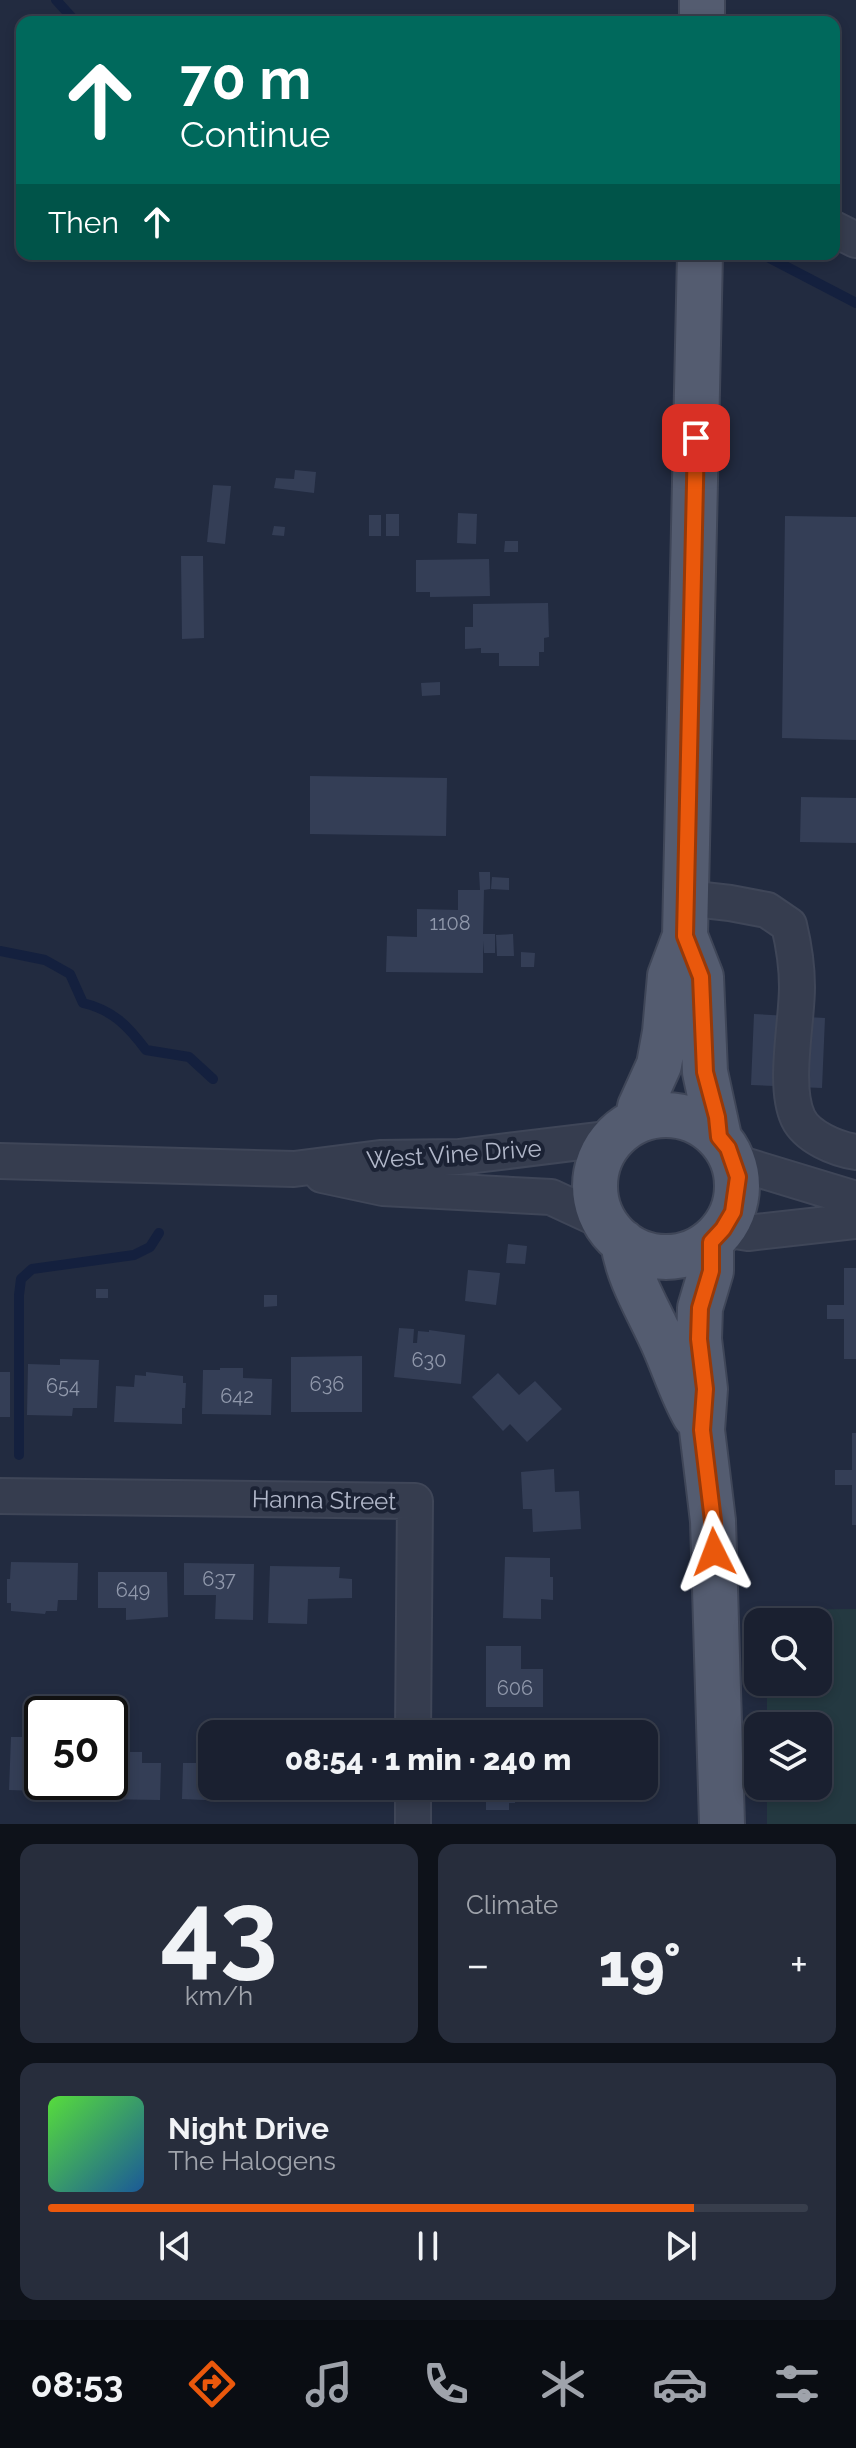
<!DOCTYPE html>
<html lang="en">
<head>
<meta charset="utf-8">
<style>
  body { margin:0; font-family:Raleway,sans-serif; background:#272d3c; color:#f1f3f6; height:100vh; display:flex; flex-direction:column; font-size:30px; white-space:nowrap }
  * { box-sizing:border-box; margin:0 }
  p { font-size:26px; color:#9fa3ab }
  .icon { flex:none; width:44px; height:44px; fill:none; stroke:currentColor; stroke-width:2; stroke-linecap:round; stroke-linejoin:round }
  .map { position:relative; height:1824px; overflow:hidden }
  .sheet { display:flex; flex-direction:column; gap:20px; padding:20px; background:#0e121a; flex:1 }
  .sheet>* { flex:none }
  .guide { position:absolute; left:16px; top:16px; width:824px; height:244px; border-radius:16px; box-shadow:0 4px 12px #0003,0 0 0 2px #383e4c; background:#00695c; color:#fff; overflow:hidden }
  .controls { position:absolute; left:744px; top:1608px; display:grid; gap:16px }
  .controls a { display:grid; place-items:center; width:88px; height:88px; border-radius:16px; background:#1a2030; box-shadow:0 4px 12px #0003,0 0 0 2px #383e4c; font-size:40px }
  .speed { position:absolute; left:24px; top:1696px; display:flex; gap:16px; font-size:40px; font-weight:700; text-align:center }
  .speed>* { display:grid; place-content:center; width:104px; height:104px; border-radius:50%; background:#1a2030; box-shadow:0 4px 12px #0003,0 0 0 2px #383e4c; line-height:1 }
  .speed .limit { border:4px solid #111; border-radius:12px; background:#fff; color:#111 }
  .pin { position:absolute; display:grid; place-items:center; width:68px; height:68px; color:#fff; margin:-34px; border-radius:16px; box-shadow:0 4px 12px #0006 }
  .me { position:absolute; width:88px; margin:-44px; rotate:357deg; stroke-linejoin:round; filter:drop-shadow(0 0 6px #0008) }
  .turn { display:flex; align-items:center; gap:28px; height:168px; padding:0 32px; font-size:36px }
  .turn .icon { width:104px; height:104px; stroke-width:2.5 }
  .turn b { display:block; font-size:56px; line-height:68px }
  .then { display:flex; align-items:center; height:76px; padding:0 32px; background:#0003; gap:16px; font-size:30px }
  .big { font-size:60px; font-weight:800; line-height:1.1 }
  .sheet .tile { flex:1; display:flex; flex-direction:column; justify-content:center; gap:12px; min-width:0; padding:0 28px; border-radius:16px; background:#272d3c }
  .sheet .dial { align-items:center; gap:0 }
  .dial b { font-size:104px; line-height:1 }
  .song { display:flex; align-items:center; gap:24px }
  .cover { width:96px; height:96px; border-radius:12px; background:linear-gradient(135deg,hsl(110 70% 55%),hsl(210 70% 35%)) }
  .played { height:8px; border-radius:4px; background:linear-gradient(90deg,#ea580c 85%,#383e4c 85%) }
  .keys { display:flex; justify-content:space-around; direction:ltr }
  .heat { display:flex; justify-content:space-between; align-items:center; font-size:44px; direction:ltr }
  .sheet .tiles { flex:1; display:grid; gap:20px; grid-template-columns:1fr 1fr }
  .tile:last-child { grid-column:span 2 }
  .trip { position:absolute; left:198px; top:1720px; width:460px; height:80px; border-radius:16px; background:#1a2030; box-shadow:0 4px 12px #0003,0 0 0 2px #383e4c; font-weight:800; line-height:80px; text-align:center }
  .dock { display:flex; height:128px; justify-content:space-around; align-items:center; background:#0a0d13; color:#9fa3ab }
  .dock .icon { width:56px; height:56px }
  .dock .selected { color:#ea580c }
  .dock b { font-size:36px; color:#f1f3f6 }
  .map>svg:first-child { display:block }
  .green { fill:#243941 }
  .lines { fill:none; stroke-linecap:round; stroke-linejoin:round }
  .stream { stroke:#14203e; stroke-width:10 }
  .building { fill:#343e56 }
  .minor-casing { stroke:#3f4658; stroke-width:38 }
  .major-casing { stroke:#3f4658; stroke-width:48 }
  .minor { stroke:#363d4f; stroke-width:34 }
  .major { stroke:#545c70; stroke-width:44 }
  .route-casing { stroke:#983908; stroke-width:20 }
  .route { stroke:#ea580c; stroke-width:14 }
  .labels { text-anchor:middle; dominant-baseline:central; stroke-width:8; stroke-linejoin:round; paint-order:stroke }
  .number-label { font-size:20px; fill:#9098ab }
  .street-label { font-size:24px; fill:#b2b8ca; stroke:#1b2234 }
</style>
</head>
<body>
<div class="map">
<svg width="856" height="1824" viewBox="0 0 856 1824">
  <rect width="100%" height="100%" fill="#222b40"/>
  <!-- green -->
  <path class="green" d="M856 1609V1824H767V1786H818V1726H767V1682H818V1622H767V1610Z"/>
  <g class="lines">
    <!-- stream -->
    <path class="stream" d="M56 0 76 22
      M762 254 856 303
      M0 951 45 960 70 974 83 1003C113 1010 128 1026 146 1050L189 1057 213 1079
      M19 1455V1295L21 1279 32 1269 134 1255 150 1247 159 1233"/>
  </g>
  <!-- building -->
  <path class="building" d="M295 470 316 472 314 493 274 488 276 478 294 479Z
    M213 485 231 486 225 544 207 542Z
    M458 513 477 514 476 544 457 543Z
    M386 514H399V536H386Z
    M369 515H381V536H369Z
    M785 516 856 517V740L782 738Z
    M274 526 285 527 284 536 272 535Z
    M505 541H518V552H504Z
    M181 556H203L204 638 182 639Z
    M489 559 490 596 430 597V592H416V560Z
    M548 603 549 637 544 638V652H539V666H499V653H481V648L465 649V627H473V604Z
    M440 682V695L422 696 421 683Z
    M310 776 447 778 446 836 310 834Z
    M801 797 856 798V843L800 842Z
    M479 872H490V889L484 890 483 934H495V953H484L483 941V973L386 972 387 936 417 937V909L458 910V890H480Z
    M492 877 509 878V890L491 889Z
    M513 934 514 956H497L496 935Z
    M521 952 535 953 534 967H521Z
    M754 1014 825 1018 822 1088 751 1085Z
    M508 1244 527 1246 525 1264 506 1263Z
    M844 1268H856V1359H844V1319H827V1305H844Z
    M468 1270 500 1273 496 1305 465 1301Z
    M96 1289H108V1298H96Z
    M264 1295H277V1306L264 1307Z
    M399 1328 414 1329 413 1343H417L418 1331 429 1332V1330L465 1335 461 1384 394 1377Z
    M362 1356V1412H291V1357Z
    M60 1359 99 1360 97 1408H73L72 1416 27 1415 28 1364 60 1365Z
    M220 1368H243V1378L272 1379 271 1415 202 1414 203 1370H220Z
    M0 1372H10V1417H0Z
    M146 1372 183 1376V1383H186L185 1408H182V1424L114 1422 116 1386 134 1387 135 1375 146 1376Z
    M498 1373 519 1395 535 1381 562 1409 527 1442 510 1424 503 1431 472 1397Z
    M852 1433H856V1525H852V1485H835V1470H852Z
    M554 1469 555 1492 579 1491 581 1529 533 1532 532 1509H523L521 1472Z
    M505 1557 550 1558V1577H553V1600L541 1599V1619L503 1618Z
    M11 1562 78 1563 77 1600H58L57 1611H46L45 1614 11 1611V1603H7V1579H10Z
    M184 1563 254 1564 253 1620 215 1619 216 1595H184Z
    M270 1566 340 1567 339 1578 352 1579V1598L308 1599 307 1624 268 1623Z
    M98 1572H167L168 1617 126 1620V1608H98Z
    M486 1646H521V1669H543V1707H486Z
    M35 1735 42 1736V1782H70V1792L9 1790 11 1737H34Z
    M644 1745H656V1787H644Z
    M119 1752H142V1763H161L160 1800 100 1799V1788H95L96 1782H110V1755H119Z
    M204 1752 212 1753V1786H249V1802L182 1799 183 1763H204Z
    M274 1786H336L335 1792 312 1791V1798L274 1797Z
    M479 1786H515V1803H509V1810H486V1802H479Z"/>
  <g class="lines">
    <!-- minor casing -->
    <g class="minor-casing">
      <path id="minor" d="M834 229 856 240
        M686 898 730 903 767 910 789 925C794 946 797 966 797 987 797 1023 783 1086 798 1118 807 1137 836 1149 856 1152
        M0 1161 294 1169 380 1158 459 1157 614 1138
        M734 1162 856 1199
        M322 1175 383 1188 551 1197 605 1222
        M723 1229 748 1233 856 1221
        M0 1496 415 1501 413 1734
        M413 1824V1786"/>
    </g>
    <!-- major casing -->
    <g class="major-casing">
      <path id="major" d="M702 22V0
        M685 936 701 977 705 1072 719 1137
        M595 1186a71 71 0 1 1 142 0a71 71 0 1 1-142 0Z
        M637 1121 640 1107 659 1065 665 1032 670 976 685 936 700 254
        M623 1242C628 1279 650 1312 665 1347 675 1370 682 1393 695 1416
        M711 1242V1271L700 1308 699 1339 705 1389 702 1430 713 1521 722 1824"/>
    </g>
    <!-- minor -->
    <use href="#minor" class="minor"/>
    <!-- major -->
    <use href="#major" class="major"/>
  </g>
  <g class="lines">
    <!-- route casing -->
    <g class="route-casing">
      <path id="route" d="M696 438 685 936 701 977 705 1072 717 1117 719 1137 728 1148 738 1177 733 1212 723 1229 711 1242V1271L700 1308 699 1339 705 1389 702 1430 713 1521 714 1552"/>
    </g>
    <!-- route -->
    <use href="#route" class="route"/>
  </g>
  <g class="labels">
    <!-- number labels -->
    <g class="number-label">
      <text x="450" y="923">1108</text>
      <text x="429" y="1360">630</text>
      <text x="327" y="1384">636</text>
      <text x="63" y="1386">654</text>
      <text x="237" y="1396">642</text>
      <text x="219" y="1579">637</text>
      <text x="133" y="1590">649</text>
      <text x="515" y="1688">606</text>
    </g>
    <!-- street labels -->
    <g class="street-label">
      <text transform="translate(454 1154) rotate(-4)">West Vine Drive</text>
      <text transform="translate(324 1500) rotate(1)">Hanna Street</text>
    </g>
  </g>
</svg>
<div class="controls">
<a><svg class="icon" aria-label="search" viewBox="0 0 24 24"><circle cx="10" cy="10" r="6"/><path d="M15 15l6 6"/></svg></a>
<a><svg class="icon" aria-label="layers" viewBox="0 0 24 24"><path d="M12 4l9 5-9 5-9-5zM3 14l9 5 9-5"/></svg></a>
</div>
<div class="speed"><div class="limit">50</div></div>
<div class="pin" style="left:696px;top:438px;background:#d93025"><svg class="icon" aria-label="arrive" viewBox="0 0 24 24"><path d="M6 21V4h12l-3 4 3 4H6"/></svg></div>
<svg class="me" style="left:714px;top:1552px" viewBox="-20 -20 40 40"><path d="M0-17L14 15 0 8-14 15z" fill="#ea580c" stroke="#fff" stroke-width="4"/></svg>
<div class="trip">08:54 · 1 min · 240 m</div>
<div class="guide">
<div class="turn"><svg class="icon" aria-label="ahead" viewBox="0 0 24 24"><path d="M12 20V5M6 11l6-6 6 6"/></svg><div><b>70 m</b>Continue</div></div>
<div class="then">Then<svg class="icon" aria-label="ahead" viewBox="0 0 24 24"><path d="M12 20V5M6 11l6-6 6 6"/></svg></div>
</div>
</div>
<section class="sheet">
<div class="tiles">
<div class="tile dial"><b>43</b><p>km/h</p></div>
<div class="tile"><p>Climate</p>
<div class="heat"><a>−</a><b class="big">19°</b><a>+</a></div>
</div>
<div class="tile">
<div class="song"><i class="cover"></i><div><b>Night Drive</b><p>The Halogens</p></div></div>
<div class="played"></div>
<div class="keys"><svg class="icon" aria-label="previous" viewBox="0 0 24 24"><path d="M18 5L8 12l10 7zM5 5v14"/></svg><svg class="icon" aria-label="pause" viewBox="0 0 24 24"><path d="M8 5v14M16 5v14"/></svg><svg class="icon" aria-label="next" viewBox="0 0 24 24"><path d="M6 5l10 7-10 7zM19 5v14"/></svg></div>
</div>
</div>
</section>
<nav class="dock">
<b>08:53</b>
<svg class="icon selected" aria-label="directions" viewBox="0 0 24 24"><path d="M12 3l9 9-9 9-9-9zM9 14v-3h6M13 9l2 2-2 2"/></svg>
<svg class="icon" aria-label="music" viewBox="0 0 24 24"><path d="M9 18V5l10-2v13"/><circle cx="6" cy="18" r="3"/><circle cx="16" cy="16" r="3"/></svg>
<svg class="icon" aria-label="phone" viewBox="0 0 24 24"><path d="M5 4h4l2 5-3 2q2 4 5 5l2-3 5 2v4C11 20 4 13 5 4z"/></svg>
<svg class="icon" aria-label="climate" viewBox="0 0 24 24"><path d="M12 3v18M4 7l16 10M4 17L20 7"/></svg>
<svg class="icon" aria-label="car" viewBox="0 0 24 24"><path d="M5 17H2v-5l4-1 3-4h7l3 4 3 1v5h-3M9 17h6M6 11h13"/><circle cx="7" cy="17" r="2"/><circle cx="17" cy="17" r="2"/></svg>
<svg class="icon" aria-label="filters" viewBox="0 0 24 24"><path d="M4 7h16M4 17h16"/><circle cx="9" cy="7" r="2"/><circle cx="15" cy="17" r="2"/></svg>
</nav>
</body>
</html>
